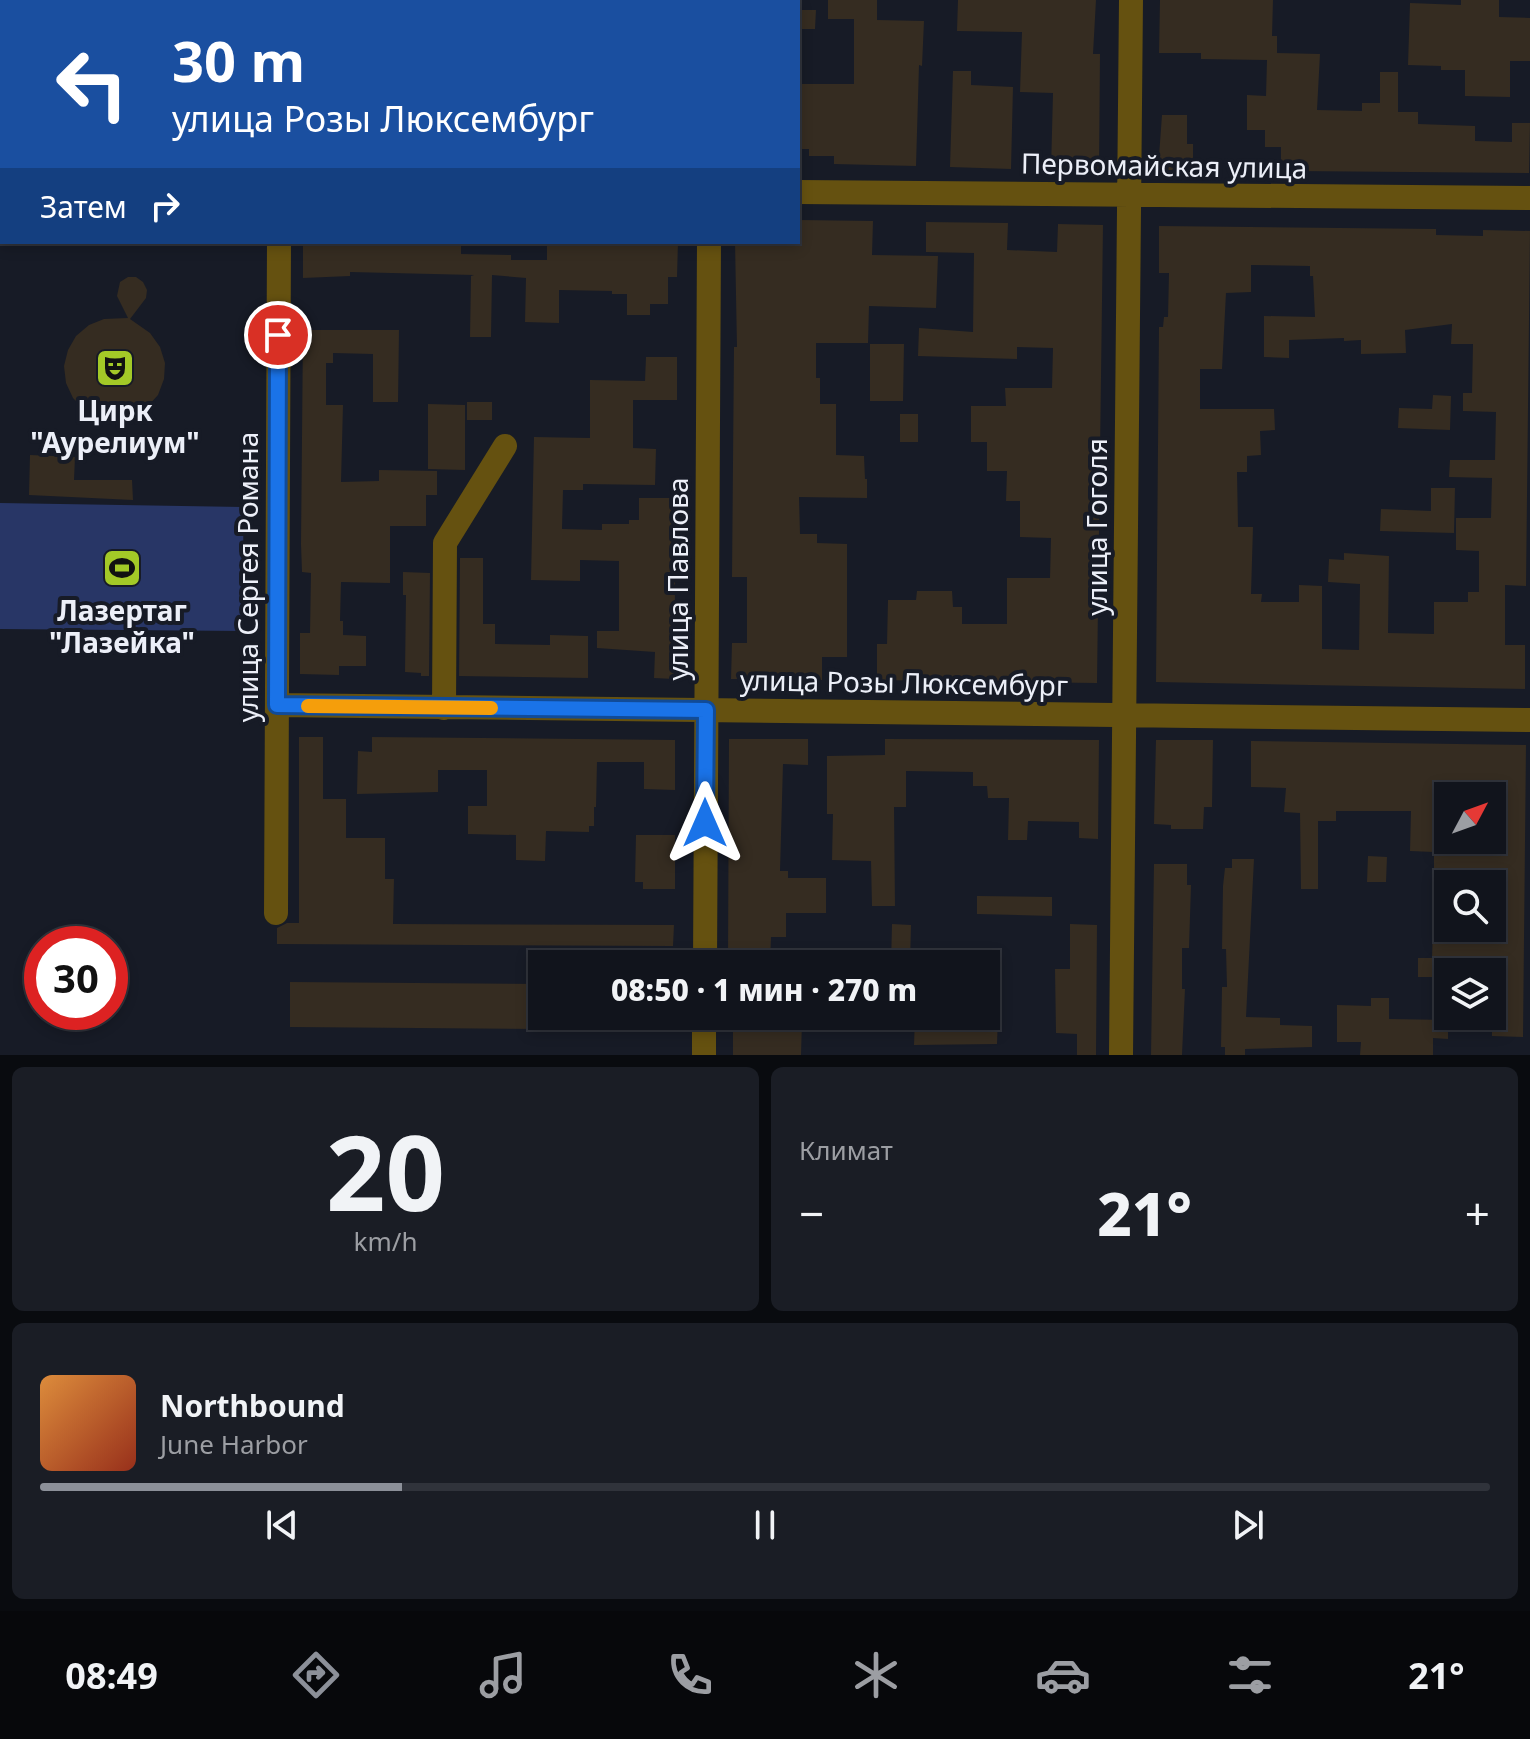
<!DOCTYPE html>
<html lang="ru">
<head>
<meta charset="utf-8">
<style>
  body { margin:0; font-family:"Noto Sans",sans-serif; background:#1a1d25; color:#f1f3f6; height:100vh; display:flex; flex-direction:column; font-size:30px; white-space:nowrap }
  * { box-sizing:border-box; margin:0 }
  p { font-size:26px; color:#9c9ea3 }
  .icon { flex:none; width:44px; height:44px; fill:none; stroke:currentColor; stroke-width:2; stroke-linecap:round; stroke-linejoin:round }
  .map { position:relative; height:1055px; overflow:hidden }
  .panel { display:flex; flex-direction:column; gap:12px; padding:12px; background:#090b0f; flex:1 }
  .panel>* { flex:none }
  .guide { position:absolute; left:0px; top:0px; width:800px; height:244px; box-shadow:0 4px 12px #0003,0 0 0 2px #30333b; background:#1a4fa0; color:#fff; overflow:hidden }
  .needle { width:52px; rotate:49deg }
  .fabs { position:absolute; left:1434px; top:782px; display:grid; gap:16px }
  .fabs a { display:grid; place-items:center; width:72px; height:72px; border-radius:0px; background:#11141c; box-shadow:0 4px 12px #0003,0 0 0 2px #30333b; font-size:40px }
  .speed { position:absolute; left:24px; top:926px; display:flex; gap:16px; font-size:40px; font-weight:700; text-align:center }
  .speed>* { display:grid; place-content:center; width:104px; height:104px; border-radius:50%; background:#11141c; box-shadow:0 4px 12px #0003,0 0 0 2px #30333b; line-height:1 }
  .speed .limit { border:12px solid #d22; background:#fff; color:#111 }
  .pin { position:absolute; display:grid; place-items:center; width:68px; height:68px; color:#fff; margin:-34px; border:4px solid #fff; border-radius:50%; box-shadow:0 2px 8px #0007 }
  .me { position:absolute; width:88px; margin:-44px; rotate:0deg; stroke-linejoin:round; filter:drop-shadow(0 0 6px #0008) }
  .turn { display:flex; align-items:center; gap:28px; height:168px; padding:0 40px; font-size:36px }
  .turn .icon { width:104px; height:104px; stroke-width:2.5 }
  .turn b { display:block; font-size:56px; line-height:68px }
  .then { display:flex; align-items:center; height:76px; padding:0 40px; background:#0003; gap:16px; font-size:30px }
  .big { font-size:60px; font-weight:800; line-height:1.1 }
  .panel .tile { flex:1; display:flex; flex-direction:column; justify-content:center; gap:12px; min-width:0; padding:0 28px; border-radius:12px; background:#1a1d25 }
  .panel .dial { align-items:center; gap:0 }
  .dial b { font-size:104px; line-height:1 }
  .song { display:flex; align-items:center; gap:24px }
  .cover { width:96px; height:96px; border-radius:12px; background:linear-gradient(135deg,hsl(30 70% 55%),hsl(10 70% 35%)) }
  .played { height:8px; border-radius:4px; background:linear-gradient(90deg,#8c9099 25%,#30333b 25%) }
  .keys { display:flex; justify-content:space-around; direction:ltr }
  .heat { display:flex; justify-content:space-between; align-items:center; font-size:44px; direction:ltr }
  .panel .tiles { flex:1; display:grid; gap:12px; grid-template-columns:1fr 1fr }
  .tile:last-child { grid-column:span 2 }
  .trip { position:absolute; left:528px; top:950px; width:472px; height:80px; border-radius:0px; background:#11141c; box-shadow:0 4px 12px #0003,0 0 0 2px #30333b; font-weight:800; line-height:80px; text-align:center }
  .tab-bar { display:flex; height:128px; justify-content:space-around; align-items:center; background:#07080b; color:#9c9ea3 }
  .tab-bar .icon { width:56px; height:56px }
  .tab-bar .active { color:#8c9099 }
  .tab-bar b { font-size:36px; color:#f1f3f6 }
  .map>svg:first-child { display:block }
  .green { fill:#283666 }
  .building { fill:#352c21; fill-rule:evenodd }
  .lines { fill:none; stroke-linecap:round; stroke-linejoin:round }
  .minor { stroke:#655110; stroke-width:24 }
  .route-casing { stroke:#114b97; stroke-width:20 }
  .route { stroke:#1a73e8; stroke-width:14 }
  .slow { stroke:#f59e0b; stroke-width:14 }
  .labels { text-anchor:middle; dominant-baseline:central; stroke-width:8; stroke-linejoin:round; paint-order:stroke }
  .street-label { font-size:28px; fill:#eceff8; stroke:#171b26 }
  .poi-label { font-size:28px; font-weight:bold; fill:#eceff8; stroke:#171b26 }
</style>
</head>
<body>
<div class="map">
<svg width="1530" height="1055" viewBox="0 0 1530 1055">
  <rect width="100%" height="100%" fill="#171b26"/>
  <!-- green -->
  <path class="green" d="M0 503 243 507 244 631 0 629Z"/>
  <!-- building -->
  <path class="building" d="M828 0H877V20L924 21 922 66 919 65 916 166 834 164V156H809V149H798V84H854V19H828Z
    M958 0H1096L1093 54H1100L1099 170H1051L1053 93 1020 92 1022 32 957 31Z
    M1160 0H1273L1272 36H1277V53L1320 54 1317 110 1362 111V103H1380V72H1398V112H1418V124L1475 126V141L1512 142V123H1530L1529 173 1293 171 1294 166H1281V147H1265V130H1247V95L1266 96 1267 60 1201 59V53H1159Z
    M1461 0H1499V17L1530 18V61H1510V97L1465 96V70H1441V66L1408 65 1410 3 1461 5Z
    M798 10H816L815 29H798Z
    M953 71H971V85L1013 87 1011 169 950 167Z
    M1162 115H1187V144H1193V170H1158Z
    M800 220 873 221 872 255 938 256 936 308 869 306 868 343H816V378H820V404H836V455L864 456 865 479H867V498L799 497 800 534H817V543L847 544V657H822V680L731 679 732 643H747V577H732L734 347H737L735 242H800Z
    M926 222 1008 223 1007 250 1057 252 1058 224 1103 225 1097 683 877 680V644H887L888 600H916L917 591H952L953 607H962V624H1007V578H1050L1051 538 1020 537V501H1006L1007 471H987V442H971V406H1006L1005 388H1052L1053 348 1017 347V359L918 356 919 328 973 332 974 253 926 252Z
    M1159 226 1436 229V235L1483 236V230L1530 231 1526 586 1505 585V645H1525V689L1156 682 1159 327H1163L1164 317H1168L1169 273H1159ZM1251 265 1310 266V276H1313L1315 317 1264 316V357L1289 358V340L1344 338V341L1361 340V354L1406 353 1405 330 1452 324 1451 344H1473L1472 393H1463V411L1496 412 1495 460H1450L1449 477 1492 478 1491 518H1456V550L1479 551V592H1468V602H1434V634L1388 633 1389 556 1344 553V560L1329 559 1328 582 1360 584 1359 650 1322 649V586L1299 585V602H1261L1262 594H1251L1253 527H1238L1237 472H1247V456L1261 455 1260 431 1275 430 1274 409H1200V369H1222L1226 293 1251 292Z
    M303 242H461V254L511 255V260H547V242H678L677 277H668V304H650V315H627V294H612V291L559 290V323L525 322 526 278 492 275 491 337H470L471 276 474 275 350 272V276L303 278Z
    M128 277H136L143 282 147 290 146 298 130 319 150 333 160 347 165 363 164 379 158 395 147 407 133 416 117 419 100 417 85 410 73 398 66 383 64 366 68 350 76 336 89 325 104 319 128 318 117 296 120 282Z
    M303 330H399L398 402H373V354L333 353V363H326V405H343L341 482 379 481V470L437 471V495H426V526H390V583L341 582 340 621H343V635L366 636V666H339V675L300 674V633H310L311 573 302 572 301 544Z
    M870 344H904L903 401H870Z
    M646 357H677V400H633V448L656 449 655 485 583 484V490H563L562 529 602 530V524H629V520H639V498H676L674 679 654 678 655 652 597 648V631H619V561L580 560V581L531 580 534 437 590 438V380L645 381Z
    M1433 395 1451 396 1450 430 1398 428 1399 408 1432 409Z
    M467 402H492V420H467Z
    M428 404 465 405V470L428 469Z
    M900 414H918V442H900Z
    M30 455 75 457 74 480H132L133 500 29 495Z
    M1431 488H1455L1454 533 1380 531 1381 509 1431 511Z
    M460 558H483V624H495V644L550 645V635L588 636V678L459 676Z
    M403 572 430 573 429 676H421V673L405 672 406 595H403Z
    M299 737H323V799H346V838H385V879H394L393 924 674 925 673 946 277 944V928L287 923H299Z
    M372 737 675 740V790L644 789V762H597L596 807H594V826H589V832L546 831 545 861 516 860V835L468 834V806H487V770H438V792L357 794 358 751 372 752Z
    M729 739H808V765L783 764 780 871H788V878H826V913H786V937H771L770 964H728Z
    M885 739 1099 740 1098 839 1079 838V822L1028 821 1027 840H1008L1009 798H988L987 786H973V772L906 771V807H894L895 906H872L871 861 832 860 833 814H827V756L885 755Z
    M1156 740H1213L1212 807H1204L1203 829H1171V825L1154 824Z
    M1251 741 1526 745 1523 1037 1492 1036V972H1448V977H1418V958H1432L1433 928H1492V884H1434V852L1410 851 1411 811H1336V821H1318V889H1301L1300 813 1284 812 1286 788 1251 787ZM1448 796H1492V840L1448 841Z
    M636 835H675V889H643V882H635Z
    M1368 856 1387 857 1386 882H1367Z
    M1232 859H1254L1246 1017 1280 1018V1025L1312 1026V1047L1245 1049V1055H1225V1047H1221L1222 987H1227L1226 949H1222L1223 886 1225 868H1232Z
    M1154 864H1187V885H1191L1189 948H1182V989H1185L1182 1055H1151Z
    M977 896 1052 897V916L977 914Z
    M892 924 911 925 910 964H891Z
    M1070 924 1097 925 1096 1055H1077V1034L1056 1033 1055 969H1070Z
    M290 982 542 984V1029L290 1027Z
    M1371 998H1389V1019L1448 1020V1039L1433 1038V1055H1360L1361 1042H1337V1005L1371 1006Z
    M959 1016H998L997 1044 914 1045 915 1017Z
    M733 1021H802L801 1055H733Z"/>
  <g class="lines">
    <!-- minor -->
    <path class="minor" d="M253 2V0
      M709 2V0
      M0 184H2
      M798 192 1530 198
      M0 219H2
      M277 705 1530 720
      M444 708 445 543 505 446
      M276 913 279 242
      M705 964 709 242
      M704 1055V1016
      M1121 1055 1131 0"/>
  </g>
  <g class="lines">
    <!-- route casing -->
    <g class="route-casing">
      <path id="route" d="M278 335 277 705 706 710 705 823"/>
    </g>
    <!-- route -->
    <use href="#route" class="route"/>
    <!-- slow -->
    <path class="slow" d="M308 706 491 708"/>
  </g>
  <!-- icons -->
  <defs>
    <g id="theatre-square" transform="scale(2)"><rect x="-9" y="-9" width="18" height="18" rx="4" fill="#a3c927" stroke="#171b26"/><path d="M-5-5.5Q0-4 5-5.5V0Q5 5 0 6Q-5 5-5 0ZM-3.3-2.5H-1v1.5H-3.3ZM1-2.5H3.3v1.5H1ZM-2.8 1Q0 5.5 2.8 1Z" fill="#111"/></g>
    <g id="stadium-square" transform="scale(2)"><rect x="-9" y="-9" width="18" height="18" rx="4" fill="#a3c927" stroke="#171b26"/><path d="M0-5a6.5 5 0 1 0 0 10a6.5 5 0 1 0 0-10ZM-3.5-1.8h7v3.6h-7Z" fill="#111"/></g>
  </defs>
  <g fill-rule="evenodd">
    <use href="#theatre-square" x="115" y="368"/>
    <use href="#stadium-square" x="122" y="568"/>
  </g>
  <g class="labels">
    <!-- street labels -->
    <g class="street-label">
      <text transform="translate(1164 165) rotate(1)">Первомайская улица</text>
      <text transform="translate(1096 527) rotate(-90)">улица Гоголя</text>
      <text transform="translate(247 577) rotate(-90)">улица Сергея Романа</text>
      <text transform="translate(677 579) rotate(-90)">улица Павлова</text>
      <text transform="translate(904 682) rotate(1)">улица Розы Люксембург</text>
    </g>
    <!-- poi labels -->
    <g class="poi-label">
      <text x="115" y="410">Цирк<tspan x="115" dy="32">"Аурелиум"</tspan></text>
      <text x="122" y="610">Лазертаг<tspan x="122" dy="32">"Лазейка"</tspan></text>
    </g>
  </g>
</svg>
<div class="fabs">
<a><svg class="needle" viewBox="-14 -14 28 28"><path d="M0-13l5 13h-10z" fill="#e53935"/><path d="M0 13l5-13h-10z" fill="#9c9ea3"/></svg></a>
<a><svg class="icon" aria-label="search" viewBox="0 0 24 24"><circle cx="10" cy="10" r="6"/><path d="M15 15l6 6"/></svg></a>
<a><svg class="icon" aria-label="layers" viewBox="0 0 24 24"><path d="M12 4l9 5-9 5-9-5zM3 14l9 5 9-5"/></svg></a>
</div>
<div class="speed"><div class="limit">30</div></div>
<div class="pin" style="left:278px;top:335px;background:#d93025"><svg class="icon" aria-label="arrive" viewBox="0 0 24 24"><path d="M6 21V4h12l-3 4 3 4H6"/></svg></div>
<svg class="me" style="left:705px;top:823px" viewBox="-20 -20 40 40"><path d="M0-17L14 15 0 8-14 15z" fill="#1a73e8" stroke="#fff" stroke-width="4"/></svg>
<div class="trip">08:50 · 1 мин · 270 m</div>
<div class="guide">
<div class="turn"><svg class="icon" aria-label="left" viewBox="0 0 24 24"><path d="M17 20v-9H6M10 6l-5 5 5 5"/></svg><div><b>30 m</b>улица Розы Люксембург</div></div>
<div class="then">Затем<svg class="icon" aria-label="right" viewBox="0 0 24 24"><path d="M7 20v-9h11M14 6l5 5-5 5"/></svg></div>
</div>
</div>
<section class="panel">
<div class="tiles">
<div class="tile dial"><b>20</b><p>km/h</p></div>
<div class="tile"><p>Климат</p>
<div class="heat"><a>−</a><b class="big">21°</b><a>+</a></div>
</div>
<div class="tile">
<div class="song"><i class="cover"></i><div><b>Northbound</b><p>June Harbor</p></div></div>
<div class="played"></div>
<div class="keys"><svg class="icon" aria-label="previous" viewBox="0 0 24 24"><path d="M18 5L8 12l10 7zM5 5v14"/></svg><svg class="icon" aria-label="pause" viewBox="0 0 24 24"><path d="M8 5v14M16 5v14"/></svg><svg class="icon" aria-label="next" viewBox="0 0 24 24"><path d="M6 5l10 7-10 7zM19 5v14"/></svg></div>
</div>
</div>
</section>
<nav class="tab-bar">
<b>08:49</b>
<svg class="icon active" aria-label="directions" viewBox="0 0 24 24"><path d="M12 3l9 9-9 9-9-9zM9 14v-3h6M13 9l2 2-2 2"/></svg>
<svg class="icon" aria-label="music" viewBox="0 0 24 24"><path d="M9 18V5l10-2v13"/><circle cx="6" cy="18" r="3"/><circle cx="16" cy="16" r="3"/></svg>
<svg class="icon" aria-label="phone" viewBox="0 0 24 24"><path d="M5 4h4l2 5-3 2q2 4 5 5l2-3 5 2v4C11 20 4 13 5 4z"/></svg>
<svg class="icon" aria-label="climate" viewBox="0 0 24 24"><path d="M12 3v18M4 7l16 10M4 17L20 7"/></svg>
<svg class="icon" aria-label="car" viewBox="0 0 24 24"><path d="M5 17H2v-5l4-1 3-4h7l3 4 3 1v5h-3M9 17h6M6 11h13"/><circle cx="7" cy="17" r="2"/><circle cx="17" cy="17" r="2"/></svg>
<svg class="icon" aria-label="filters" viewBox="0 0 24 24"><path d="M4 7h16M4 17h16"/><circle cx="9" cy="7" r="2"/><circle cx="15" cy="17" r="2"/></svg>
<b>21°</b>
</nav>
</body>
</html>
